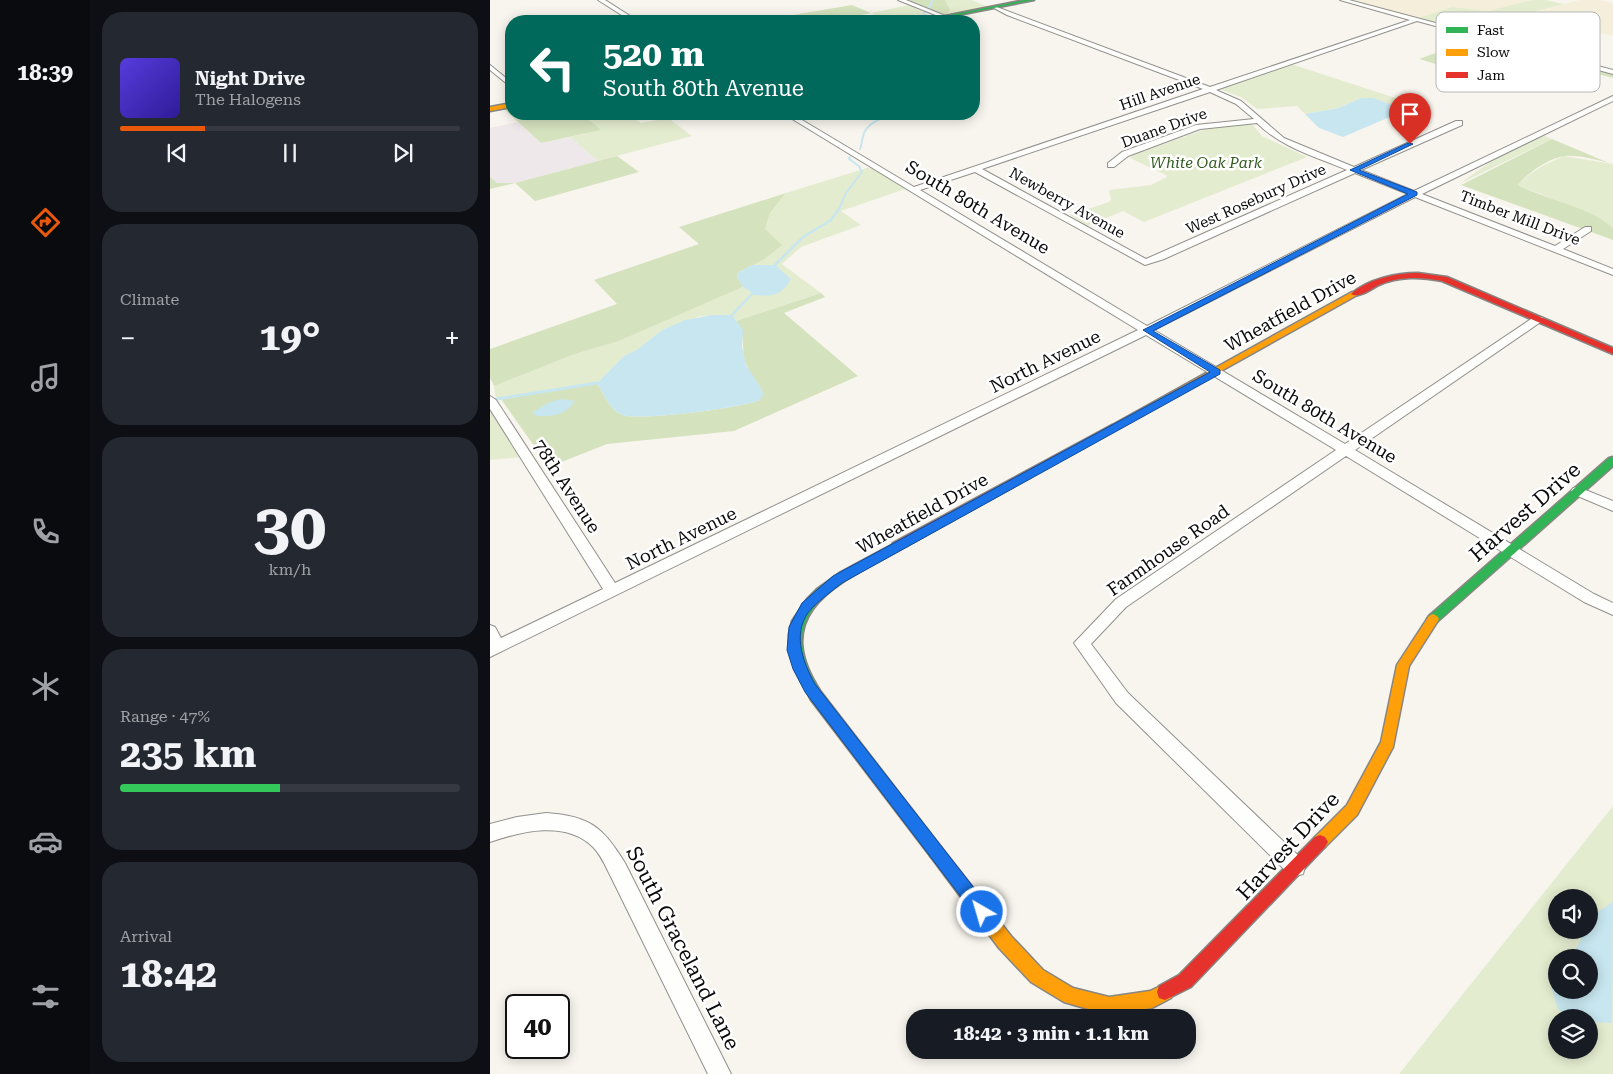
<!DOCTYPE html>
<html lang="en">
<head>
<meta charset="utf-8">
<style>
  body { margin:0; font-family:"Roboto Serif",serif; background:#242831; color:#f1f3f6; height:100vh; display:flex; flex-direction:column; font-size:19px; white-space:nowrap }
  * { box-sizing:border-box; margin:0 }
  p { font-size:16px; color:#9ea1a6 }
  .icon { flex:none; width:28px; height:28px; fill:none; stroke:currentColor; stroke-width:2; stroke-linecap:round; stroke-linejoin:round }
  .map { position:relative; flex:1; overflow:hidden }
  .side { display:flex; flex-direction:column; gap:12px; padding:12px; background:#0d0f14; width:400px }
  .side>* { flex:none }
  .top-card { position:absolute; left:15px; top:15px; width:475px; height:105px; border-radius:20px; box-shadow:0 2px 12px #0003; background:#00695c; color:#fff; overflow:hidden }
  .tools { position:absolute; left:1058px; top:889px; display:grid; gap:10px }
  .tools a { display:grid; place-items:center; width:50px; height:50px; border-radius:50%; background:#171b24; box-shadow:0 2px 12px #0003; font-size:25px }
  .speed { position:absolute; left:15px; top:994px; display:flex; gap:10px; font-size:25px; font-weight:700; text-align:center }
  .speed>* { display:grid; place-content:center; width:65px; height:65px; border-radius:50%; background:#171b24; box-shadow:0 2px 12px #0003; line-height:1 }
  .speed .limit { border:2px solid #111; border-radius:8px; background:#fff; color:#111 }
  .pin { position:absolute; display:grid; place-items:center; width:42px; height:42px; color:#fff; margin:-51px -21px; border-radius:50% 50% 50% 0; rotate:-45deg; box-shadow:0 0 5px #0007 }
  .pin .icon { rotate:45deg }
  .me { position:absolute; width:55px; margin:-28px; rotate:322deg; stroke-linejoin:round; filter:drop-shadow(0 0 4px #0008) }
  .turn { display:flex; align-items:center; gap:18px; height:105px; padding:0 15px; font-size:22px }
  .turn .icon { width:65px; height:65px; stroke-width:2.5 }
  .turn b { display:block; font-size:35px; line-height:42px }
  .big { font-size:38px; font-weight:700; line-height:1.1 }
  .side .widget { flex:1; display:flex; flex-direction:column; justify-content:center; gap:8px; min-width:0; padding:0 18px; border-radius:20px; background:#242831 }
  .side .dial { align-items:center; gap:0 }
  .dial b { font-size:65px; line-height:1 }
  .song { display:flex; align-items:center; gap:15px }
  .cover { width:60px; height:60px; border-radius:8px; background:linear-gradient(135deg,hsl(250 70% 55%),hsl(250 70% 35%)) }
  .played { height:5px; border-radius:2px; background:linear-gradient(90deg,#ea580c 25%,#363941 25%) }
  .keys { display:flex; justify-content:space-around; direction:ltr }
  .heat { display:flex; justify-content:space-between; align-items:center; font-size:28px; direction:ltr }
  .charge { height:8px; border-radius:4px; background:linear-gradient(90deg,#34c759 47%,#363941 0) }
  .trip { position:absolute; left:416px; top:1009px; width:290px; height:50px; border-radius:20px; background:#171b24; box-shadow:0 2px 12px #0003; font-weight:700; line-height:50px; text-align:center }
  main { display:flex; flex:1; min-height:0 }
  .tabs { display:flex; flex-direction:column; width:90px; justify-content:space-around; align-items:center; background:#090b0e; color:#9ea1a6 }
  .tabs .icon { width:35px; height:35px }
  .tabs .current { color:#ea580c }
  .tabs b { font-size:22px; color:#f1f3f6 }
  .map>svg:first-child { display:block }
  .industrial { fill:#eee8eb }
  .farmland { fill:#f4eedb }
  .green { fill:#e4eccf; fill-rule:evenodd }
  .forest { fill:#d5e2be }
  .water { fill:#c7e6ef }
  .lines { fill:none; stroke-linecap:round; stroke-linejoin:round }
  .stream-far2 { stroke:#c7e6ef; stroke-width:2 }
  .stream-far1 { stroke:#c7e6ef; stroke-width:2.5 }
  .stream { stroke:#c7e6ef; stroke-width:3 }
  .street-casing { stroke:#91908d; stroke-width:2 }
  .fast-casing { stroke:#888683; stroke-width:3 }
  .slow-casing { stroke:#888683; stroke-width:3 }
  .jam-casing { stroke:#888683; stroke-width:3 }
  .street { fill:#fefefc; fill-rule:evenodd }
  .fast { fill:#30b455; fill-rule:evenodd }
  .slow { fill:#ff9f0a; fill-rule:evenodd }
  .jam { fill:#e5322d; fill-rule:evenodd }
  .route { fill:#1a73e8; stroke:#114b97 }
  .labels { text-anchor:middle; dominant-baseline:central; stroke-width:5; stroke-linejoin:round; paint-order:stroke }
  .far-street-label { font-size:15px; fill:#0a0a0a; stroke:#fff }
  .far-park-label { font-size:15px; font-style:italic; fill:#345b21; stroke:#fff }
  .street-label { font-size:18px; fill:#0a0a0a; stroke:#fff }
  .near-street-label { font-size:21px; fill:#0a0a0a; stroke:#fff }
  .key { fill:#fff; stroke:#b6b6b6; stroke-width:1 }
  .key-label { font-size:14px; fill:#0a0a0a }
</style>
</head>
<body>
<main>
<nav class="tabs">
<b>18:39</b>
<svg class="icon current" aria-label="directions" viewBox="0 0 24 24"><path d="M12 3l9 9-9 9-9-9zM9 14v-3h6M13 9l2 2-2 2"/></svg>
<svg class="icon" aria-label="music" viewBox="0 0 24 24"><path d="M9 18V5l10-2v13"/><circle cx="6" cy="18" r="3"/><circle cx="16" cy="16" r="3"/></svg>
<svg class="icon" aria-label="phone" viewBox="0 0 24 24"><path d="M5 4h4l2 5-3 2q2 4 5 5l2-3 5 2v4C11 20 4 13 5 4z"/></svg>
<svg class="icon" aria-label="climate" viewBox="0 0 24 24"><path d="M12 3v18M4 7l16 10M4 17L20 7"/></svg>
<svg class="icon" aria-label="car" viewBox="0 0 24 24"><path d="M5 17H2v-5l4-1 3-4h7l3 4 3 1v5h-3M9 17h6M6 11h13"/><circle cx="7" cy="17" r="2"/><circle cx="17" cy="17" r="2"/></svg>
<svg class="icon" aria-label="filters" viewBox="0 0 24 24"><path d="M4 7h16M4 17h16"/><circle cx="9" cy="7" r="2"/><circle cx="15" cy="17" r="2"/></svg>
</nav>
<section class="side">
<div class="widget">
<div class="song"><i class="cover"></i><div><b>Night Drive</b><p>The Halogens</p></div></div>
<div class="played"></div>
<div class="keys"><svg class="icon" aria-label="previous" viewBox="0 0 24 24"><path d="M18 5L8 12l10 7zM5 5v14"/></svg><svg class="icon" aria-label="pause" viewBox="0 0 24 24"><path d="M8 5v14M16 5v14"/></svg><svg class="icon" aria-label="next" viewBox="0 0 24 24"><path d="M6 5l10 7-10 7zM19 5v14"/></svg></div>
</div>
<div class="widget"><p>Climate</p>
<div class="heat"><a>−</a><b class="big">19°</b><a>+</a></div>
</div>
<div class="widget dial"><b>30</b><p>km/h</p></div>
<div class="widget"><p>Range · 47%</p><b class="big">235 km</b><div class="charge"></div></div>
<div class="widget"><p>Arrival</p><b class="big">18:42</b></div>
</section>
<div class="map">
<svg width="1123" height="1074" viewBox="0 0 1123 1074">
  <rect width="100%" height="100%" fill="#f8f5ee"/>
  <!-- industrial -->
  <path class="industrial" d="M28 122 51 143 80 137 108 161 25 183H7L0 177V128Z"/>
  <!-- farmland -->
  <path class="farmland" d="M861 0H1042L998 11 962 7 928 18Z
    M1090 0H1109L1123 3V36L1076 25 1060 31 1030 29 1010 26 1008 23 1020 18Z"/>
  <!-- green -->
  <path class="green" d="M455 0H481L499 7 457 14Z
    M1042 0H1055L1074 4 1020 18 1008 23 1010 26 1060 31 1027 44 928 18 962 7 998 11Z
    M419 5 441 16 426 21H396L381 13Z
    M801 64 930 106 916 110 877 98H871L849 108 815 114 807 106 767 109 751 97 732 90V88Z
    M92 114H138L151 123 178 118 202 136 108 161 80 137 110 130Z
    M746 124H762L772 136 817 157 654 222 633 211 597 226 580 215 619 202 621 200 619 190 661 185 677 177 676 175 640 158 643 155 716 129Z
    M1052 135 1062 139 969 184 1006 158Z
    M1074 156 1123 164V228L1086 208 1028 185C1041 171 1057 163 1074 156Z
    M380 167 415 189 351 211 371 225 311 247 292 264 331 293 246 321 242 315 210 316 172 330 148 349 134 356 107 383 6 399 4 386 85 354 129 341 253 287 261 292V294L285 265H263L273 260 275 229 280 213 296 193Z
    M0 409 31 457 0 460Z
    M1123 806V1074H909ZM1066 898H1099V930H1066ZM1066 958H1099V990H1066ZM1066 1018H1099V1050H1066Z"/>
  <!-- forest -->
  <path class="forest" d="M417 0H455L460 10 457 14H452Z
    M362 5 381 13 361 17 367 21H268Z
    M993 38 1123 73V78L1069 64 1046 69 1011 59 1027 51 988 41Z
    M962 47 1008 59 976 73 929 59Z
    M21 108V114H92L111 130 51 143 14 109Z
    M1062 139 1119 163C1106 160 1090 155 1076 156 1059 157 1038 173 1028 185 1057 200 1098 206 1123 228V240L971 185Z
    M127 156 149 172 45 201 25 183 0 189V177L7 183H25Z
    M296 193 280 213 275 229 292 245 273 260 249 272 247 277 253 287 129 341 85 354 4 386 0 378V349L127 304 104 280 209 244 189 227Z
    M331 293 335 297 294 313 368 376 244 431 117 444 59 467 11 399 107 383C113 393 121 412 133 415 151 421 251 408 270 400L272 390C267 383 260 375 257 366 249 349 258 339 246 321Z"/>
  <!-- water -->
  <path class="water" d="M871 98H883L916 110 853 137 829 128 815 114 849 108Z
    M263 265H285L301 279C290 298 281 296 261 295V292L253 287 247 277 249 272Z
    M222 315H242L253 330 252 347 256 365 272 390 273 395 270 400C251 408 151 421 133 415 121 412 113 393 107 383L134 356 148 349 172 330 195 320Z
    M71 399 85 401C74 416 64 416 46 416L43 412 60 402Z
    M1123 902 1122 1023 1099 1022V1018L1077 1017 1068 1009 1061 987 1066 978V990H1099V958L1081 957 1092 938 1094 930H1099V915L1106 913Z"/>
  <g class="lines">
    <!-- stream-far2 -->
    <path class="stream-far2" d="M438 10 442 1
      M435 11 434 14 440 18
      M370 149C372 144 372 138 374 133 380 120 395 117 408 114
      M348 211 356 193 372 172 369 166 359 159 360 157"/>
    <!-- stream-far1 -->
    <path class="stream-far1" d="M285 265 313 237 341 220 348 210
      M242 315 261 295"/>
    <!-- stream -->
    <path class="stream" d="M1 400 107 383"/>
    <!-- street casing -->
    <g class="street-casing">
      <path id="street" d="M108 0H115L148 21H141Z
        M408 0H416L463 19 458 20Z
        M850 0H859L1123 70V74L927 21 726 90 751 101 794 138 864 167 966 121H972V125L871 170 924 191 1123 96V101L932 194 1065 246 1095 227H1101V231L1073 249 1123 269V275L925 197 664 330 855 444 1044 317H1052L1053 319 1052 321 865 450 1104 594 1123 603V615L1094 602 856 456 636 607 601 644 638 693 813 860 815 867 813 874 806 876 799 874 626 703 584 643 626 599 846 450 656 335 0 657V625L5 627 11 638 113 589 0 409V396L6 400 125 583 648 330 294 114H302L424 187 713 89 517 15 504 8V6L720 87 920 20ZM720 92 746 104 764 119 706 125 632 152 618 163V167H624L638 156 710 129 767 123C792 148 826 157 857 170L656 259 492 169ZM485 172 655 265 674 259 865 173 918 194 657 326 430 190Z
        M0 65 21 82V87L0 70Z
        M1088 487 1123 501V511L1083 494 1081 491 1083 488Z
        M56 813C100 816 113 827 135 863L241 1074H218L121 877C116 867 111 855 103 847 76 820 32 831 0 842V824L27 817Z"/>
    </g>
    <!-- fast casing -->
    <g class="fast-casing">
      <path id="fast" d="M535 0H544L438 21H430Z
        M1123 457V466L947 622 943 624 939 622 937 619 939 616 1119 458Z
        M407 542 411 543 413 546 411 549C350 583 277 611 331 692L451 847 454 852 451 857 446 859 441 857 321 700 305 669 299 648V634L302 621 317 599 327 589 351 572Z"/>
    </g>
    <!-- slow casing -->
    <g class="slow-casing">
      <path id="slow" d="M21 103V107L0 111V107Z
        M862 292 869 294 625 430H619L617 428Z
        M943 614 947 616 949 619 919 666 903 747 867 815 835 847 830 849 825 847 822 842 825 837 857 805 891 742 907 665 939 616Z
        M446 845 451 847 521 936 553 970 583 988 619 997 660 991 675 984 681 986 683 992 681 998 662 1008 619 1015 574 1002 541 982 509 948 441 857 438 852 441 847Z"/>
    </g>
    <!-- jam casing -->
    <g class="jam-casing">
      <path id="jam" d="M928 273 957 277 1123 348V354L952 281C930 277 910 276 889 285 881 289 868 299 861 294 878 279 906 273 928 273Z
        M622 425 625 426 627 428 625 430 411 549 407 550 401 546 403 543Z
        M830 835 835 837 838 842 835 847 701 987 675 1000 669 998 667 992 669 986 689 975 825 837Z"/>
    </g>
    <!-- street -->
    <use href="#street" class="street"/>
    <!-- fast -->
    <use href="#fast" class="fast"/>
    <!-- slow -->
    <use href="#slow" class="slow"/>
    <!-- jam -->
    <use href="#jam" class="jam"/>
  </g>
  <!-- route -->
  <path class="route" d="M918 143 923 144 869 170 927 192V195L663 331 730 370V374L352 583C342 591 331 599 322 608 301 630 312 661 325 684L498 906 501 912 498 918 492 920 487 918 315 692 303 669 297 650 299 627 312 603 343 576 720 372 653 330 918 194 860 170Z"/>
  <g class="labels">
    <!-- far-street labels -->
    <g class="far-street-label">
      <text transform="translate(670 92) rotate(-19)">Hill Avenue</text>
      <text transform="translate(674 128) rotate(-20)">Duane Drive</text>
      <text transform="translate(766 199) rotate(-24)">West Rosebury Drive</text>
      <text transform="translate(577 203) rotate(29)">Newberry Avenue</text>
      <text transform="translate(1030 218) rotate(21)">Timber Mill Drive</text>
    </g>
    <!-- far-park labels -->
    <g class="far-park-label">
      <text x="716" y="163">White Oak Park</text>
    </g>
    <!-- street labels -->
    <g class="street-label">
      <text transform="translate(488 207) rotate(31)">South 80th Avenue</text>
      <text transform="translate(800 311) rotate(-29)">Wheatfield Drive</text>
      <text transform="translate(555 361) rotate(-26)">North Avenue</text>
      <text transform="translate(835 416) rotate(31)">South 80th Avenue</text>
      <text transform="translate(77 486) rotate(57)">78th Avenue</text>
      <text transform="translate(432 513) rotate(-29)">Wheatfield Drive</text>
      <text transform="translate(191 538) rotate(-26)">North Avenue</text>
      <text transform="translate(678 550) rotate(-35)">Farmhouse Road</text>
    </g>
    <!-- near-street labels -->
    <g class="near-street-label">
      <text transform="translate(1035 512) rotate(-41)">Harvest Drive</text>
      <text transform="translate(798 846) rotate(-47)">Harvest Drive</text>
      <text transform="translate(193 948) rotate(63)">South Graceland Lane</text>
    </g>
  </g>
  <!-- legend -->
  <rect x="946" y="12" width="164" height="80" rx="8" class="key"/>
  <rect x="956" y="27" width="22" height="6" fill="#30b455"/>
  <rect x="956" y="49" width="22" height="7" fill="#ff9f0a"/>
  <rect x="956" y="72" width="22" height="6" fill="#e5322d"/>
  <g class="key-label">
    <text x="987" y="35">Fast</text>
    <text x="987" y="57">Slow</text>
    <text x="987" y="80">Jam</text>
  </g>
</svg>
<div class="tools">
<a><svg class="icon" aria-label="sound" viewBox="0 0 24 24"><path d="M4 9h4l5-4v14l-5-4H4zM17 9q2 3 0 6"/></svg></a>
<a><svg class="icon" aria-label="search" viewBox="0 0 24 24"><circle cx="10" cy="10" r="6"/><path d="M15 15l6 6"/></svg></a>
<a><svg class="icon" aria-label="layers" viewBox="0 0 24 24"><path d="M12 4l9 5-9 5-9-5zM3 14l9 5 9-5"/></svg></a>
</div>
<div class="speed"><div class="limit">40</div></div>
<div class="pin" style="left:920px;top:144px;background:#d93025"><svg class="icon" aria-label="arrive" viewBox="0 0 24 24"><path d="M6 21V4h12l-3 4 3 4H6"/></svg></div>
<svg class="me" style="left:492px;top:912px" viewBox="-20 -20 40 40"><circle r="17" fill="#1a73e8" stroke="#fff" stroke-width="3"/><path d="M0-11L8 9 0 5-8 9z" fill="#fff"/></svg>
<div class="trip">18:42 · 3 min · 1.1 km</div>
<div class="top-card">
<div class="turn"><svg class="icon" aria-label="left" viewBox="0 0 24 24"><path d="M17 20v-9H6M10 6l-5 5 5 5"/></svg><div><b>520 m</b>South 80th Avenue</div></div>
</div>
</div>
</main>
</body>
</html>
